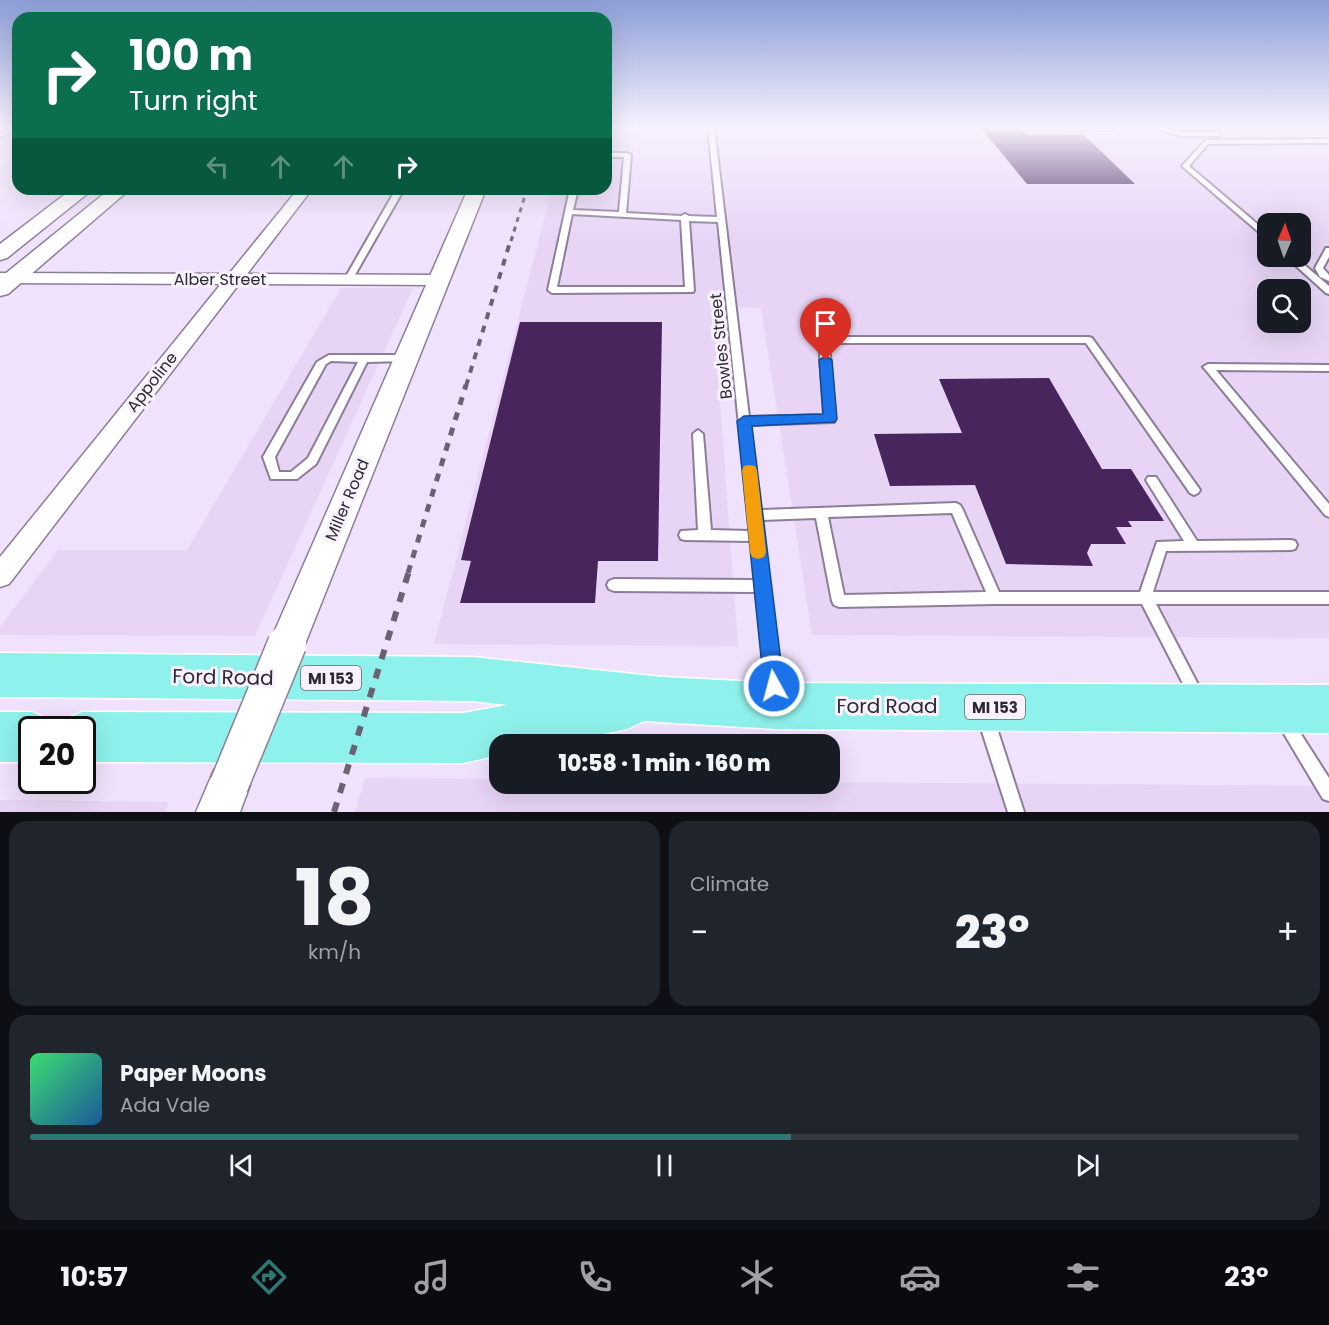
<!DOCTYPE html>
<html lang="en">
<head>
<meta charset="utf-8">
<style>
  body { margin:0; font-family:Poppins,sans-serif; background:#20242c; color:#f1f3f6; height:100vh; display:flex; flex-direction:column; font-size:22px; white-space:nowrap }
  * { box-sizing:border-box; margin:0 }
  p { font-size:20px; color:#9ea1a6 }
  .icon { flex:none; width:33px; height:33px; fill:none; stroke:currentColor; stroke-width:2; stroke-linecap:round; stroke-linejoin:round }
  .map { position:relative; height:812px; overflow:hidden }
  .drawer { display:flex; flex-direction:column; gap:9px; padding:9px; background:#0d0f14; flex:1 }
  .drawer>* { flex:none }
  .top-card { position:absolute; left:12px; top:12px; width:600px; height:183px; border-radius:18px; box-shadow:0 6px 24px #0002; background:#0b6e4f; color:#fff; overflow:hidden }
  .needle { width:39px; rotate:2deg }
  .fabs { position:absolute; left:1257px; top:213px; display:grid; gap:12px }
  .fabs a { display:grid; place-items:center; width:54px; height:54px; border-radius:12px; background:#171b24; box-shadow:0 6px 24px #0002; font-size:30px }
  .speed { position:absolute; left:18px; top:716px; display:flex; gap:12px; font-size:30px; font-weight:700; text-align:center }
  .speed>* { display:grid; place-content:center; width:78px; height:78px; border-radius:50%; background:#171b24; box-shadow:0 6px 24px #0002; line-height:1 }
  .speed .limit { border:3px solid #111; border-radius:9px; background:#fff; color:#111 }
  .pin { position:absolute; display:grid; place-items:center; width:51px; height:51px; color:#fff; margin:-62px -26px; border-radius:50% 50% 50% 0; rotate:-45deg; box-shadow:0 0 6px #0007 }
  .pin .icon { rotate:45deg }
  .me { position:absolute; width:66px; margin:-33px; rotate:353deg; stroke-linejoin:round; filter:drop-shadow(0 0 4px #0008) }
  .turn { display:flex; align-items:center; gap:21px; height:126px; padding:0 18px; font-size:27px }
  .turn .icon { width:78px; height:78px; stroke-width:2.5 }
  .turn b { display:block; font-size:42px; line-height:51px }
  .lanes { display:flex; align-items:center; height:57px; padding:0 18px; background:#0003; justify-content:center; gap:30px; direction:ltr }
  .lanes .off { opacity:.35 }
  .big { font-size:45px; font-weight:800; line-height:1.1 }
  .drawer .card { flex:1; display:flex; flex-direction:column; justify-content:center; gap:9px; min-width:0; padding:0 21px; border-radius:18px; background:#20242c }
  .drawer .dial { align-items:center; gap:0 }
  .dial b { font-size:78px; line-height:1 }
  .song { display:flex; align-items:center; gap:18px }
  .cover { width:72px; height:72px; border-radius:9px; background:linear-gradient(135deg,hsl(140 70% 55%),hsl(210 70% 35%)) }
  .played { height:6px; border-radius:3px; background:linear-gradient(90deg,#2f7772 60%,#363941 60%) }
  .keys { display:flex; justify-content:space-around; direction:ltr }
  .heat { display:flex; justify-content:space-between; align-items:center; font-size:33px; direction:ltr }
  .drawer .tiles { flex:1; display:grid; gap:9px; grid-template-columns:1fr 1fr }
  .card:last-child { grid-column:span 2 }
  .trip { position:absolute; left:489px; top:734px; width:351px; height:60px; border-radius:18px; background:#171b24; box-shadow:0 6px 24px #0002; font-weight:800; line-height:60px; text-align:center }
  .menu { display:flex; height:96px; justify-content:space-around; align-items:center; background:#090b0e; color:#9ea1a6 }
  .menu .icon { width:42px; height:42px }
  .menu .selected { color:#2f7772 }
  .menu b { font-size:27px; color:#f1f3f6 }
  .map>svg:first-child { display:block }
  .built { fill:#e8d5f6; fill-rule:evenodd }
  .building { fill:#48255d }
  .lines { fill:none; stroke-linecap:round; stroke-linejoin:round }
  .service-casing { stroke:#8b7e96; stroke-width:4 }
  .minor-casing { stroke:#8b7e96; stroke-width:3 }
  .tertiary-casing { stroke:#8b7e96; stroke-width:3 }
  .primary-casing { stroke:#fff; stroke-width:3 }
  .service { fill:#fff; fill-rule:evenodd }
  .minor { fill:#fff; fill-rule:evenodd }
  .tertiary { fill:#fff; fill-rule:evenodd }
  .primary { fill:#8ff1eb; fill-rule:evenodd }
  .rail-far3 { stroke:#6a6271; stroke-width:3; stroke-dasharray:5 5; stroke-linecap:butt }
  .rail-far2 { stroke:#6a6271; stroke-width:4; stroke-dasharray:7 7; stroke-linecap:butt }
  .rail-far1 { stroke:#6a6271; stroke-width:5; stroke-dasharray:8 8; stroke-linecap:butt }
  .rail { stroke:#6a6271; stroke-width:6; stroke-dasharray:10 10; stroke-linecap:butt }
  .tertiary-bridge-casing { stroke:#8b7e96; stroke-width:41; stroke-linecap:butt }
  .tertiary-bridge { stroke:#fff; stroke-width:38 }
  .route { fill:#1a73e8; stroke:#114b97; stroke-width:1.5 }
  .slow { fill:#f59e0b }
  .labels { text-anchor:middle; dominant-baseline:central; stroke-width:6; stroke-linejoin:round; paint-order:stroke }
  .shield { fill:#f9f2fd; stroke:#6a656f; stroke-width:1.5 }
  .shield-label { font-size:15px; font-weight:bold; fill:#2d2832 }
  .street-label { font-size:16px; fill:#2d2832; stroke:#f9f2fd }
  .near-street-label { font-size:20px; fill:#2d2832; stroke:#f9f2fd }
</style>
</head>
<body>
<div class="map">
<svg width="1329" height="812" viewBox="0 0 1329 812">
  <rect width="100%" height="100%" fill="#f0e1fc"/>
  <!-- built -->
  <path class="built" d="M606 127H1329V638L812 635 761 308 713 307 738 646 434 644 552 189H606ZM1268 224H1300V256H1268ZM1268 290H1300V322H1268Z
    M341 288H413L255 636 0 635V627L58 550H187Z
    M365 778 499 779 500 783 830 782 1329 786V812H355Z
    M0 800 169 802 164 812H0Z"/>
  <!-- building -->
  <path class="building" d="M980 127H1019L1027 135H1084L1135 184H1027Z
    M520 322H662L658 561H598L595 603H460L471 561 461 560Z
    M1049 378 1102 469H1131L1164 521H1128L1132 527H1116L1126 544H1091L1087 553 1093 566 1006 564 975 485 890 486 874 434 962 433 939 379Z"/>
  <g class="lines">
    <!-- service casing -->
    <g class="service-casing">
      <path id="service" d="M708 127H714L749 417 824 415 819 340 824 337H1089L1092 338 1200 490 1198 493 1194 495 1190 493 1086 343H829L835 419 834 422 750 425 760 510 956 503 960 505 962 508 999 592H1140L1157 542 1184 541 1146 480 1148 477H1156L1197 541 1291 540 1295 541 1297 545 1295 549 1291 550 1166 551 1153 592H1329V604H1156L1204 696 1202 701 1197 703 1192 701 1142 604H995L839 607 834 605 832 601 816 518 761 520 783 697 780 702 775 704 770 702 767 697 756 592 614 591 609 589 607 585 609 581 614 579 755 580 751 541 685 540 681 539 679 535 681 531 698 530 693 434 698 430 703 434 711 530 750 531 718 222 689 221 694 290 693 292 552 293 548 290 570 189H578L573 210 619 212 624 157H606V153H628L631 155 626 213 681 216 685 214 689 216 717 217ZM572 214 681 220 685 287H557ZM952 513 986 592 844 595 828 517Z
        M1030 127H1113L1114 128 1111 130 1033 129Z
        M1152 127H1161L1181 132H1218L1221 134 1218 136H1181Z
        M1329 139V143L1208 144 1189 166 1268 233V240L1182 166 1206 140Z
        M396 189H404L352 280 348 283 345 282 344 280Z
        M1326 248H1329V257L1323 268 1329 275V281L1320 277 1315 268Z
        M1285 256H1294L1329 286V294L1326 293Z
        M329 355H406L411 358 406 361 367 362 316 464 297 479H271L263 457 317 362ZM331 361 358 362 308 458 291 472H279L275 457 326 364Z
        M1208 364 1329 365V371L1216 370 1329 504V517L1325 515 1205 369 1203 367Z
        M986 711 991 714 994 719 1024 812H1008L978 719 981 714Z
        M1285 714 1290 717 1329 778V801L1323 799 1280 727 1277 722 1280 717Z"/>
    </g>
    <!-- minor casing -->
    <g class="minor-casing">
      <path id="minor" d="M4 127H18V129L0 138V129Z
        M298 189H312L247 274 439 275 445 276 448 280 445 284 439 285 239 284 9 584 0 587V557L221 284 0 283V273L229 274Z"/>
    </g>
    <!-- tertiary casing -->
    <g class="tertiary-casing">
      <path id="tertiary" d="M72 189H93L7 258 0 260V244Z
        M110 189H130L8 294 0 296V278Z
        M468 189H486L305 644 300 656 287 661 274 656 269 644Z
        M229 764 244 770 250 785 240 812H196L214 770Z"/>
    </g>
    <!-- primary casing -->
    <g class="primary-casing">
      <path id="primary" d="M0 653 473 657 662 677 776 683 1329 685V733L776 729 644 721 627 729 555 744H500V755L463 763 82 762V729H61L65 720 82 712 463 713 507 705 473 701 0 697Z
        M0 712H32L49 720 53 729H32V762H0Z"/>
    </g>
    <!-- service -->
    <use href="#service" class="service"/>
    <!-- minor -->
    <use href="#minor" class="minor"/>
    <!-- tertiary -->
    <use href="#tertiary" class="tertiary"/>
    <!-- primary -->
    <use href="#primary" class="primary"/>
    <!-- rail-far3 -->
    <path class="rail-far3" d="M511 241 527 189"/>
    <!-- rail-far2 -->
    <path class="rail-far2" d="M466 386 511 239"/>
    <!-- rail-far1 -->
    <path class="rail-far1" d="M408 573 466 385"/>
    <!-- rail -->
    <path class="rail" d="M334 812 409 571"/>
    <!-- tertiary-bridge casing -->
    <g class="tertiary-bridge-casing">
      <path id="tertiary-bridge" d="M229 785 287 644"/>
    </g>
    <!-- tertiary-bridge -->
    <use href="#tertiary-bridge" class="tertiary-bridge"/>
  </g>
  <!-- sky -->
  <linearGradient id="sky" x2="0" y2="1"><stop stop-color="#8b9ed6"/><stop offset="0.53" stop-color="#f8f2fe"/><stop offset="1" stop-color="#f8f2fe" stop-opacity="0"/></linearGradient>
  <rect width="1329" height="240" fill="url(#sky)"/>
  <!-- route -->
  <path class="route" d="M826 356 832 360 837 419 835 422 752 426 784 686 781 693 774 696 767 693 764 686 737 421 744 416 823 414 819 360Z"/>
  <!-- slow -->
  <path class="slow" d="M749 465 755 466 757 470 766 552 764 557 758 559 752 557 750 552 742 470 744 466Z"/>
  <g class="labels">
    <!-- shield labels -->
    <g class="shield">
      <rect x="301" y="666" width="60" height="24" rx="4.5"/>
      <rect x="965" y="695" width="60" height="24" rx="4.5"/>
    </g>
    <g class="shield-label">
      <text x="331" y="678">MI 153</text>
      <text x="995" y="707">MI 153</text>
    </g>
    <!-- street labels -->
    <g class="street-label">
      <text x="220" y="279">Alber Street</text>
      <text transform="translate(721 346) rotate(-96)">Bowles Street</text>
      <text transform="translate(152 382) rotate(-52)">Appoline</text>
      <text transform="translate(347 500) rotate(-67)">Miller Road</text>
    </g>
    <!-- near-street labels -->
    <g class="near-street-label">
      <text transform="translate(223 677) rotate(1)">Ford Road</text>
      <text x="887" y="706">Ford Road</text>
    </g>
  </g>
</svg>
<div class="fabs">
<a><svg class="needle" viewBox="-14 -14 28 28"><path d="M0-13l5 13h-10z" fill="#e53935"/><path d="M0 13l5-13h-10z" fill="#9ea1a6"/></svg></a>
<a><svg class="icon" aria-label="search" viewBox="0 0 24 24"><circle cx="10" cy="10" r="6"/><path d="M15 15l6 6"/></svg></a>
</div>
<div class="speed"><div class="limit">20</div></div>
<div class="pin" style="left:826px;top:360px;background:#d93025"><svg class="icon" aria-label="arrive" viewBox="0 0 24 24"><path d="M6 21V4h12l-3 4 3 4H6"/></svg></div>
<svg class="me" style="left:774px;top:686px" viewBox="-20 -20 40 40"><circle r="17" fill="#1a73e8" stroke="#fff" stroke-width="3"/><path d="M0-11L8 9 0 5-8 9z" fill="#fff"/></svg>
<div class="trip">10:58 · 1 min · 160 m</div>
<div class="top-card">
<div class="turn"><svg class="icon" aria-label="right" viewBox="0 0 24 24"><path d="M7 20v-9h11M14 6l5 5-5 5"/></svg><div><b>100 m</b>Turn right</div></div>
<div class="lanes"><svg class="icon off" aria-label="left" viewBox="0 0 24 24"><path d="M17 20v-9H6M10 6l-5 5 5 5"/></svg><svg class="icon off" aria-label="ahead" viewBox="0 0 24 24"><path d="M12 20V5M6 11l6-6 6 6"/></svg><svg class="icon off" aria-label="ahead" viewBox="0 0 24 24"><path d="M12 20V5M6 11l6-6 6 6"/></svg><svg class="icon" aria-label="right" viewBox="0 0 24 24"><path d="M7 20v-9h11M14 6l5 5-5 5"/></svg></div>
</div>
</div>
<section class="drawer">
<div class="tiles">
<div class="card dial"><b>18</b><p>km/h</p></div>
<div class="card"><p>Climate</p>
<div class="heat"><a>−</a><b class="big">23°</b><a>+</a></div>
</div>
<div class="card">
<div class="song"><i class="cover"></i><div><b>Paper Moons</b><p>Ada Vale</p></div></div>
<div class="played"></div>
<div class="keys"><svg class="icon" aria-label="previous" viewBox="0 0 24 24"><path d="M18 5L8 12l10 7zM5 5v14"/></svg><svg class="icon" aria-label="pause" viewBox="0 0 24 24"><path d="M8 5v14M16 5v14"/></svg><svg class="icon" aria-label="next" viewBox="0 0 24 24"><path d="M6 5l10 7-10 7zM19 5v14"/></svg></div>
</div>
</div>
</section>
<nav class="menu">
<b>10:57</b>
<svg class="icon selected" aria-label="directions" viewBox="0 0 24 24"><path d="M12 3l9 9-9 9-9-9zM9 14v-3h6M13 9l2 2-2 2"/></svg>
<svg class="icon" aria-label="music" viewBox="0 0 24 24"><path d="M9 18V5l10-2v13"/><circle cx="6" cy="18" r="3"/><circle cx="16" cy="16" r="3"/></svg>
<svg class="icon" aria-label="phone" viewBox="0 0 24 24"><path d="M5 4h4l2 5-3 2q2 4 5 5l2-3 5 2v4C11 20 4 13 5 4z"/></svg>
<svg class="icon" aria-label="climate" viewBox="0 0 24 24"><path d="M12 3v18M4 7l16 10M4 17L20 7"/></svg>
<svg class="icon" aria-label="car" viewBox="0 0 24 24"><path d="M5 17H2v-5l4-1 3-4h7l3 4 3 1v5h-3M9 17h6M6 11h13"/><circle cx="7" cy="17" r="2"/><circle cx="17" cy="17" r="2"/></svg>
<svg class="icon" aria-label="filters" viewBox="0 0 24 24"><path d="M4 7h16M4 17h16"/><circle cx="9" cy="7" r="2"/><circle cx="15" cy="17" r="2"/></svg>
<b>23°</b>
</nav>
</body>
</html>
